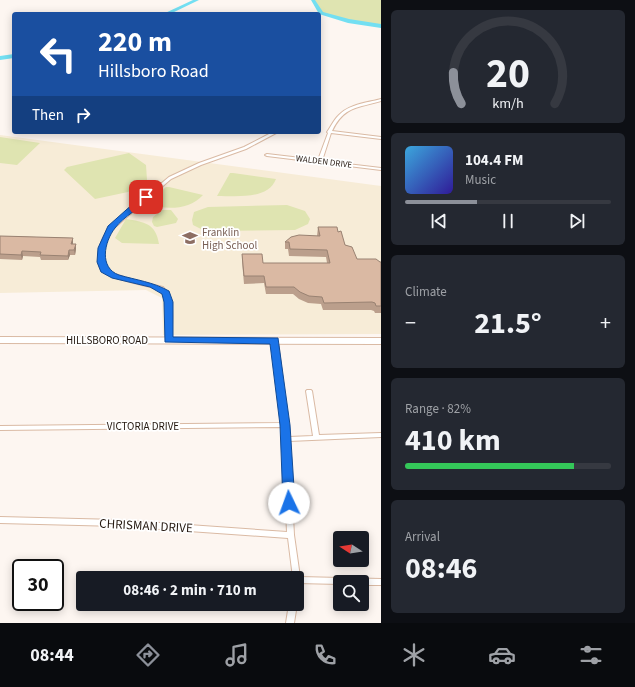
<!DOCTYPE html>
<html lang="en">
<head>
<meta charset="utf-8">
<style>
  body { margin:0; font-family:"Source Sans 3",sans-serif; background:#242831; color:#f1f3f6; height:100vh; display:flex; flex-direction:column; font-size:15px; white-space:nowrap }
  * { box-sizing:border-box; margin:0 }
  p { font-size:13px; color:#9ea1a6 }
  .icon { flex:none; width:22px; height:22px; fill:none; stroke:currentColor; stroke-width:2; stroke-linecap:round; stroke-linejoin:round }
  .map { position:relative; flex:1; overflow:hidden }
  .drawer { display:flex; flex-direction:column; gap:10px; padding:10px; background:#0d0f14; width:254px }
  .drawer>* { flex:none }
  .guide { position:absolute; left:12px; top:12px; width:309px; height:122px; border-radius:4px; box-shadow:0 2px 10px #0003; background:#1a4fa0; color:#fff; overflow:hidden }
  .needle { width:26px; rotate:282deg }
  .controls { position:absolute; left:333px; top:531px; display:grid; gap:8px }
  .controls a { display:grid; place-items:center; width:36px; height:36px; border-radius:4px; background:#171b24; box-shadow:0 2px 10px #0003; font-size:20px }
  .speed { position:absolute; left:12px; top:559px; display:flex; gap:8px; font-size:20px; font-weight:700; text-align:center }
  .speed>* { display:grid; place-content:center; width:52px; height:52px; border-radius:50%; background:#171b24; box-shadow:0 2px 10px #0003; line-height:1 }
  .speed .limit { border:2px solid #111; border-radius:6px; background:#fff; color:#111 }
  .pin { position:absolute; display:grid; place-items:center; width:34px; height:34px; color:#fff; margin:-17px; border-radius:8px; box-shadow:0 2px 6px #0006 }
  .me { position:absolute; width:44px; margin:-22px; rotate:357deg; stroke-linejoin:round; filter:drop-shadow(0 0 3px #0008) }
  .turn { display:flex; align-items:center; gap:14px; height:84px; padding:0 20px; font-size:18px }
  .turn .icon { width:52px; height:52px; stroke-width:2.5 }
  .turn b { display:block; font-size:28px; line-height:34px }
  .then { display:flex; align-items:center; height:38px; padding:0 20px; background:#0003; gap:8px; font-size:15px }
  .big { font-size:30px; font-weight:700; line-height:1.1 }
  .drawer .tile { flex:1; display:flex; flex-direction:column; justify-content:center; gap:6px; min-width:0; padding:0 14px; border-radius:6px; background:#242831 }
  .drawer .dial { align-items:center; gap:0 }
  .dial svg { height:104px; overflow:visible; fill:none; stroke:#363941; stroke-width:7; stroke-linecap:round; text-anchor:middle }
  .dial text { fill:#f1f3f6; stroke:none }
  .song { display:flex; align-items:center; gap:12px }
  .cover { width:48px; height:48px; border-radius:6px; background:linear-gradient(135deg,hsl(200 70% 55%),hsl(250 70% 35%)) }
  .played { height:4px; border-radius:2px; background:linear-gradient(90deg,#8c9099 35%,#363941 35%) }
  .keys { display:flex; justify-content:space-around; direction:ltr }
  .heat { display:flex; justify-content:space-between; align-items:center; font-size:22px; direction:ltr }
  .charge { height:6px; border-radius:3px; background:linear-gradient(90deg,#34c759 82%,#363941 0) }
  .trip { position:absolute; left:76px; top:571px; width:228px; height:40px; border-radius:4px; background:#171b24; box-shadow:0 2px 10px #0003; font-weight:700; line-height:40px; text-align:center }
  .dock { display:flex; height:64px; justify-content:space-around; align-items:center; background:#090b0e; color:#9ea1a6 }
  .dock .icon { width:28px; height:28px }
  .dock .current { color:#8c9099 }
  .dock b { font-size:18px; color:#f1f3f6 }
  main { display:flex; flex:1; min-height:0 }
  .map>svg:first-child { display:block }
  .education { fill:#f7ecd7 }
  .green { fill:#dfe4b1 }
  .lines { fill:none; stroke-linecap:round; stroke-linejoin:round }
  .river { fill:#73dff2; fill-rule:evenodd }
  .minor-casing { stroke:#dabaa4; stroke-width:2 }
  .primary-casing { stroke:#dabaa4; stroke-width:2 }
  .minor { fill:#fff; fill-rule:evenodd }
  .primary { fill:#fff; fill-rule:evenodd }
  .wall { fill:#bb9f8c }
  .shaded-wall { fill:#998272 }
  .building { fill:#dab9a3; stroke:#998272 }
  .route { fill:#1a73e8; stroke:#114b97 }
  .labels { text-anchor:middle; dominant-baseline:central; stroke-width:3.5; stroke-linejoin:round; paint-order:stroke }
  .far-street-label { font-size:9px; fill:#251911; stroke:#fff }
  .education-label { font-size:11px; fill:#785e54; stroke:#fff; text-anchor:start }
  .street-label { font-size:11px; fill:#251911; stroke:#fff }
  .near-street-label { font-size:13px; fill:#251911; stroke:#fff }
</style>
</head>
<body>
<main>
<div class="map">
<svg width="381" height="623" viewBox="0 0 381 623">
  <rect width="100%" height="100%" fill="#fdf6f1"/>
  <!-- education -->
  <path class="education" d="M0 135 381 186V334L163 335 162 298 146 290 0 293Z"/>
  <!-- green -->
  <path class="green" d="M313 0H381V26L348 21 321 13Z
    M0 137 40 143 17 165 0 163Z
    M129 153 146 165 147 180 128 192 95 199 64 170 67 167Z
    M230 173H233L276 179C268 200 236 196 217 196Z
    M166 187H169L203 195C189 211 166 209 147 205Z
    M287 205 305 211 310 219 308 224 295 230 213 231H205L193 225 192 220 194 212 208 207Z
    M162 210H171L178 219 176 223 157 227 154 226 152 222 153 217Z
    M126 219C144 222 156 223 159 244L122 243 115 238Z"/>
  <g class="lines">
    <!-- river -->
    <path class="river" d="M193 0H199L170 14H163Z
      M311 0H315L323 12 349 19 381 24V28L348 23 319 14Z
      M14 54V58L0 60V56Z"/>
    <!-- minor casing -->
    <g class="minor-casing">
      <path id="minor" d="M381 99V101C358 108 344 106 332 131L381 137V139L331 133 322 161 381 168V170L267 156 265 155 267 154 318 160 328 133 327 132C331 127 333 121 338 116 349 104 366 103 381 99Z
        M273 132H278L246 149 201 165 171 179 113 229C107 238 97 261 106 269 114 277 151 284 163 287 176 302 172 321 171 340L170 341H166L165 340C167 323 171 303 159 289 147 286 110 279 102 271 95 264 99 246 103 238 105 234 107 231 109 227L169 177 199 163 244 147Z
        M275 339 278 341 288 425 289 437 313 436 306 391 307 390H311L312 391 319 435 381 433V437L289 441 294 535 300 577 381 579V585H362V582H340V584L297 583V578H293L288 538 118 526 0 523V517L118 520 287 532 282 427 0 430V426L282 423 272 341Z
        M289 604H297L294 623H286Z"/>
    </g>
    <!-- primary casing -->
    <g class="primary-casing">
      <path id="primary" d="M0 337 381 338V344L0 343Z"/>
    </g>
    <!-- minor -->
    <use href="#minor" class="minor"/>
    <!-- primary -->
    <use href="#primary" class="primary"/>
  </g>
  <!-- wall -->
  <path class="wall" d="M318 227 338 232 345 245 357 259 381 262V313H375L374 311 371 310H323L321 304 308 303 299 299 293 294H266L264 283 244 284 242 261V254L263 263H327L326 257 289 256 288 249H285V242L317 236Z
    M0 236 73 238V244H76V249L75 255H70L68 260H41L40 257 23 256 22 260 0 259Z"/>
  <!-- shaded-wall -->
  <path class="shaded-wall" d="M73 238V243L71 249V244Z
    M76 244V249L75 255 74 250Z
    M69 250 70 255 68 260V256Z
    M22 251 23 256 22 260 21 255Z"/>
  <!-- building -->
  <path class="building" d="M318 227H337L338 232 341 231 345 245 352 247 357 259H376L380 262H381V306H376L375 303 372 302 324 303 322 297 309 296 300 292 294 287H266L264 276H244L242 254H262L263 263H330L327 250 290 249 289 242H285L291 237 299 235 320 236Z
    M0 236 73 238 71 244H76L74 250H69L68 256 40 255 41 252 22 251 21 255 0 254Z"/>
  <!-- route -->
  <path class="route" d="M143 195 149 197C140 209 124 216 115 228 104 242 99 268 119 275 136 280 153 282 169 291L173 302V337L278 338 290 425 295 503 294 506 289 508 285 506 283 503 280 425 270 344 165 342 164 302 162 294 150 287 112 278 101 272 97 262 98 248 108 226Z"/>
  <!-- icons -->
  <defs>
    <g id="school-bare" transform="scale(1.2)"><path d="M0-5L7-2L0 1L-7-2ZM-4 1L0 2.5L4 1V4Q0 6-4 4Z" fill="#8d6e63" stroke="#fff" stroke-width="2.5" paint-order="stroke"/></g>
  </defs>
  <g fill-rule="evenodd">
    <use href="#school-bare" x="190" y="238"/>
  </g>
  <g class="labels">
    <!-- far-street labels -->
    <g class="far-street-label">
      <text transform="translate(324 162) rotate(7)">WALDEN DRIVE</text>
    </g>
    <!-- education labels -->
    <g class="education-label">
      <text x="202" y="232">Franklin<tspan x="202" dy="13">High School</tspan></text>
    </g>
    <!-- street labels -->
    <g class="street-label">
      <text x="107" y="340">HILLSBORO ROAD</text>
      <text x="143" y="426">VICTORIA DRIVE</text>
    </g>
    <!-- near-street labels -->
    <g class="near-street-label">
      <text transform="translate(146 526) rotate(3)">CHRISMAN DRIVE</text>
    </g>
  </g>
</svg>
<div class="controls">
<a><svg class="needle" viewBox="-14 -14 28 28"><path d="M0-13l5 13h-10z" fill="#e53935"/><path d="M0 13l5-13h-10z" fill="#9ea1a6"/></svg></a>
<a><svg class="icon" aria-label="search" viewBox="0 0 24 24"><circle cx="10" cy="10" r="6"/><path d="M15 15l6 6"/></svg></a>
</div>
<div class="speed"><div class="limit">30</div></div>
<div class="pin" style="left:146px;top:197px;background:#d93025"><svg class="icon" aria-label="arrive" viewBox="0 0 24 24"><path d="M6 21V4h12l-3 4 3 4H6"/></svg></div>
<svg class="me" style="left:289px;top:503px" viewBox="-20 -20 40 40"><circle r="19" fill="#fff"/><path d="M0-13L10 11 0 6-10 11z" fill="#1a73e8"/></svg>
<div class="trip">08:46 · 2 min · 710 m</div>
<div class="guide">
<div class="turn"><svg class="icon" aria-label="left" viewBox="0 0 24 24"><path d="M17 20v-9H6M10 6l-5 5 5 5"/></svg><div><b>220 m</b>Hillsboro Road</div></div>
<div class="then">Then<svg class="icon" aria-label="right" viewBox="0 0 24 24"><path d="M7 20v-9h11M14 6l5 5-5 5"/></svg></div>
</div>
</div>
<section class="drawer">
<div class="tile dial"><svg viewBox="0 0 100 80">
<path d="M14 69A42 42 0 1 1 86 69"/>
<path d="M14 69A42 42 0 0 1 8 45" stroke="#8c9099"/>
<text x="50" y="56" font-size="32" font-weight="700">20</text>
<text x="50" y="72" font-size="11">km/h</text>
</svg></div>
<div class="tile">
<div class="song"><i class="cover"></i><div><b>104.4 FM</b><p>Music</p></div></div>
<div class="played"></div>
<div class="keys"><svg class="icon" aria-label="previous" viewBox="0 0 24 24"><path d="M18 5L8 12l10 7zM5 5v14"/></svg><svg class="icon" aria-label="pause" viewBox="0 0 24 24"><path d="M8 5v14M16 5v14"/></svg><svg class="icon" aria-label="next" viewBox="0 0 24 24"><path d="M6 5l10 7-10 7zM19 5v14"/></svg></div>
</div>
<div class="tile"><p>Climate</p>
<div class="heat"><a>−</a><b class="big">21.5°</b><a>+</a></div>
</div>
<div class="tile"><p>Range · 82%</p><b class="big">410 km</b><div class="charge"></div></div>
<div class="tile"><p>Arrival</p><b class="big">08:46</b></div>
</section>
</main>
<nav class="dock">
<b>08:44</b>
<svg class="icon current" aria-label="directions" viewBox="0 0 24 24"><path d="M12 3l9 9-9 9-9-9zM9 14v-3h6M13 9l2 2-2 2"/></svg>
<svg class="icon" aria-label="music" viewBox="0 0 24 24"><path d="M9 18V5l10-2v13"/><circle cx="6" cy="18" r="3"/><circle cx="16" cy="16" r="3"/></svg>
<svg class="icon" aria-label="phone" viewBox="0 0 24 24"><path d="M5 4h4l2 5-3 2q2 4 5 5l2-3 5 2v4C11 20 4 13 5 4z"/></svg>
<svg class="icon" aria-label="climate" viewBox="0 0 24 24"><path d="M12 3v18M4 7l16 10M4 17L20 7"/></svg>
<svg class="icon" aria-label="car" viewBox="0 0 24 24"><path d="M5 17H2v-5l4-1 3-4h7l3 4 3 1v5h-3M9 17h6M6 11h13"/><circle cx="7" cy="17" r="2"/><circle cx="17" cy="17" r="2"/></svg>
<svg class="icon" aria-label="filters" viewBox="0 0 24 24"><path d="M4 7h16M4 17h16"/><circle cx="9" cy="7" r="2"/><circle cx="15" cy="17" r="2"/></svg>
</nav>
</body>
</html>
